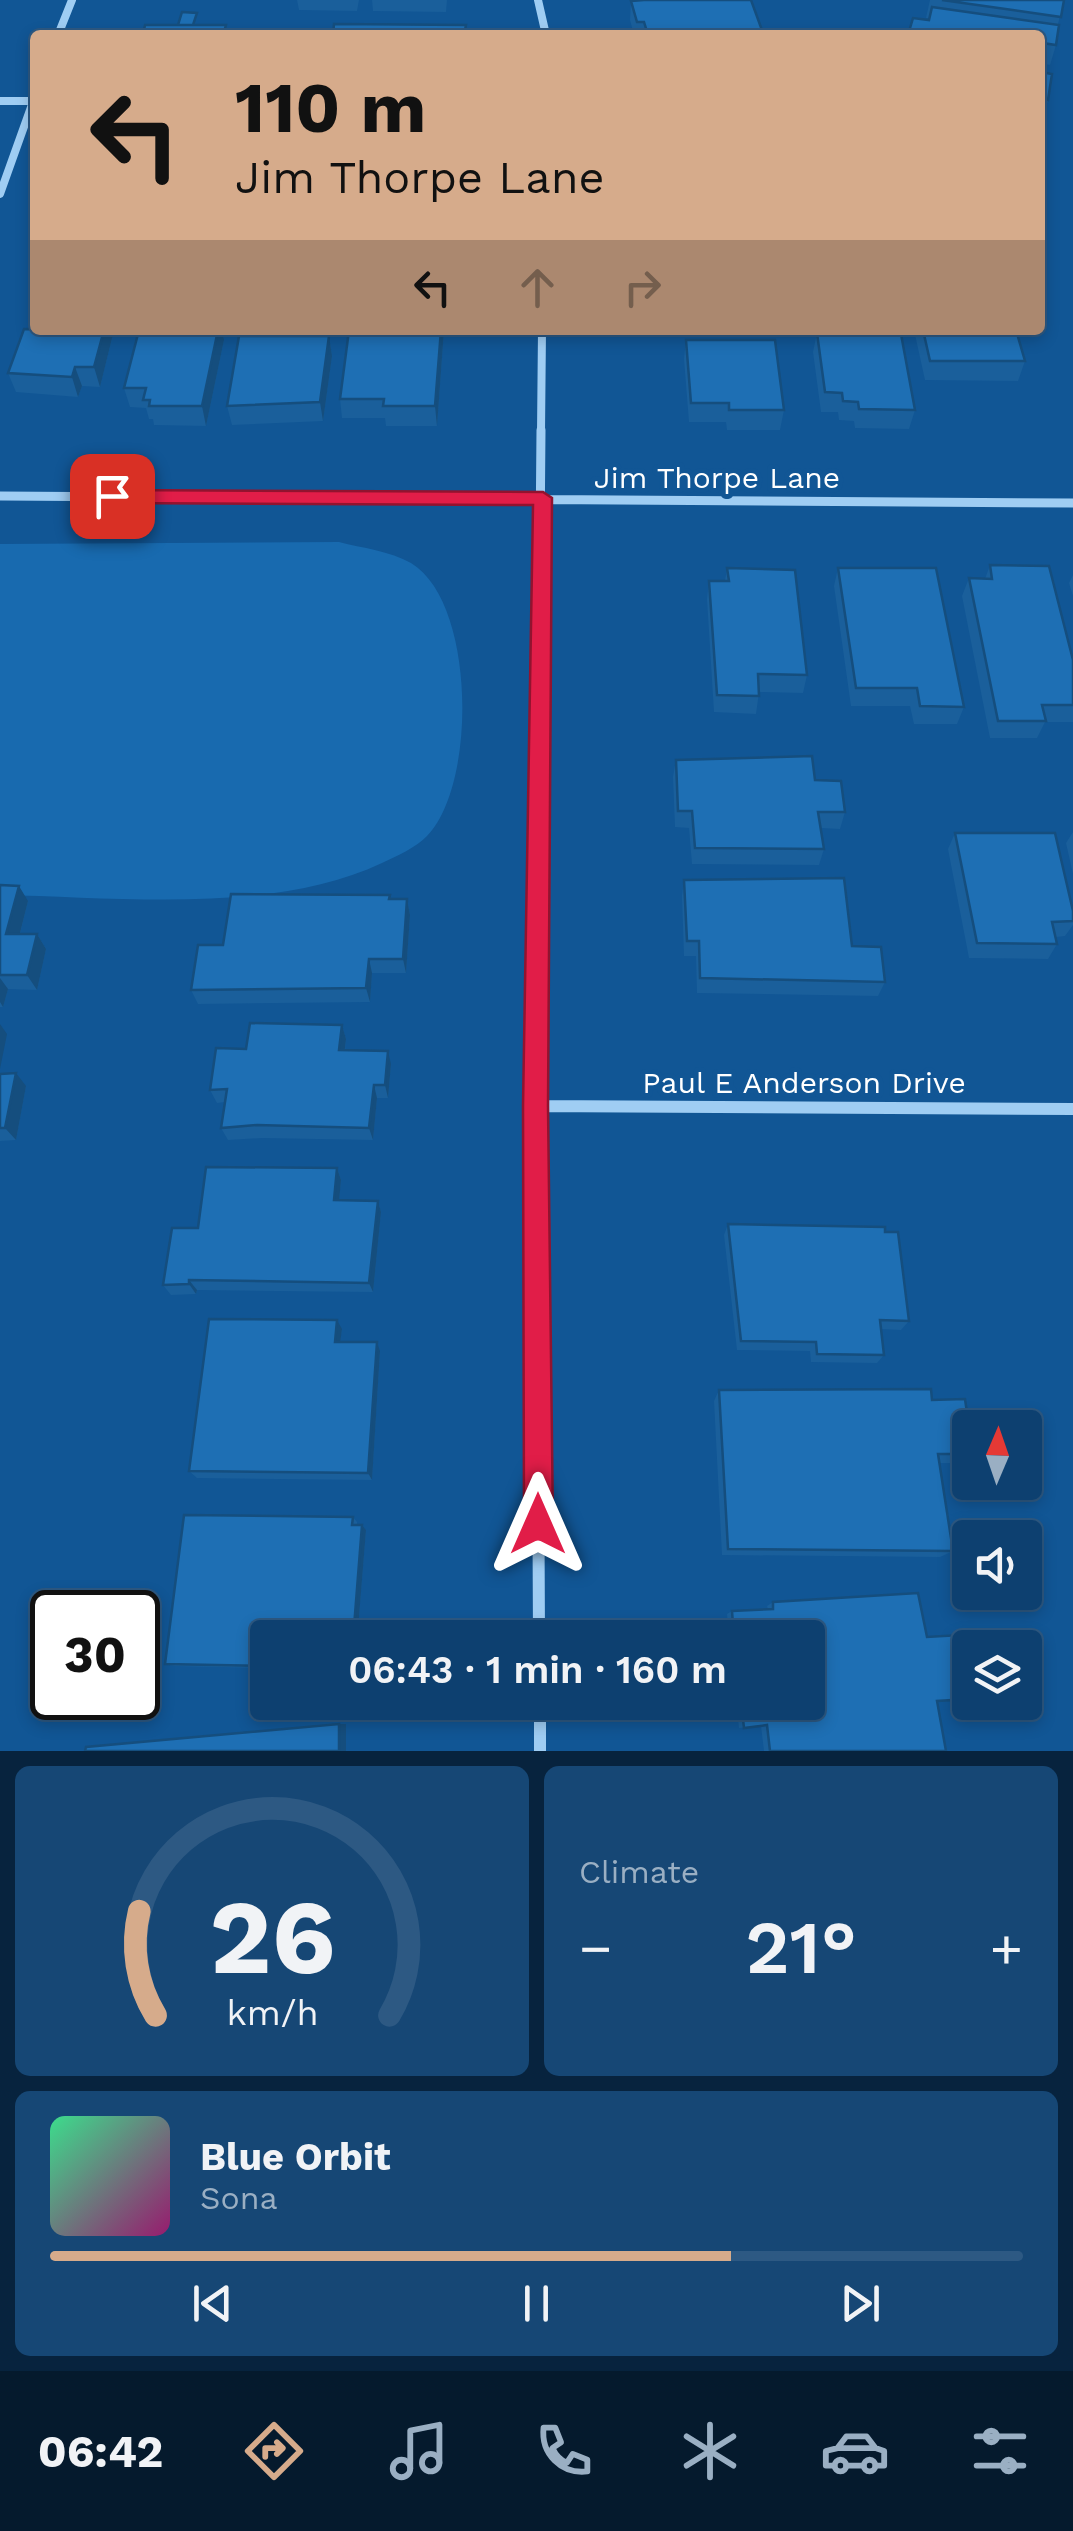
<!DOCTYPE html>
<html lang="en">
<head>
<meta charset="utf-8">
<style>
  body { margin:0; font-family:"Work Sans",sans-serif; background:#164775; color:#f1f3f6; height:100vh; display:flex; flex-direction:column; font-size:38px; white-space:nowrap }
  * { box-sizing:border-box; margin:0 }
  p { font-size:32px; color:#9aafc3 }
  .icon { flex:none; width:55px; height:55px; fill:none; stroke:currentColor; stroke-width:2; stroke-linecap:round; stroke-linejoin:round }
  .map { position:relative; height:1751px; overflow:hidden }
  .panel { display:flex; flex-direction:column; gap:15px; padding:15px; background:#07233e; flex:1 }
  .panel>* { flex:none }
  .hud { position:absolute; left:30px; top:30px; width:1015px; height:305px; border-radius:10px; box-shadow:0 5px 15px #0003,0 0 0 2px #2d5983; background:#d6ab8b; color:#111; overflow:hidden }
  .needle { width:65px; rotate:2deg }
  .controls { position:absolute; left:952px; top:1410px; display:grid; gap:20px }
  .controls a { display:grid; place-items:center; width:90px; height:90px; border-radius:10px; background:#0d4070; box-shadow:0 5px 15px #0003,0 0 0 2px #2d5983; font-size:50px }
  .speed { position:absolute; left:30px; top:1590px; display:flex; gap:20px; font-size:50px; font-weight:700; text-align:center }
  .speed>* { display:grid; place-content:center; width:130px; height:130px; border-radius:50%; background:#0d4070; box-shadow:0 5px 15px #0003,0 0 0 2px #2d5983; line-height:1 }
  .speed .limit { border:5px solid #111; border-radius:15px; background:#fff; color:#111 }
  .pin { position:absolute; display:grid; place-items:center; width:85px; height:85px; color:#fff; margin:-42px; border-radius:20px; box-shadow:0 5px 15px #0006 }
  .me { position:absolute; width:110px; margin:-55px; rotate:0deg; stroke-linejoin:round; filter:drop-shadow(0 0 8px #0008) }
  .turn { display:flex; align-items:center; gap:35px; height:210px; padding:0 40px; font-size:45px }
  .turn .icon { width:130px; height:130px; stroke-width:2.5 }
  .turn b { display:block; font-size:70px; line-height:85px }
  .lanes { display:flex; align-items:center; height:95px; padding:0 40px; background:#0003; justify-content:center; gap:50px; direction:ltr }
  .lanes .off { opacity:.35 }
  .big { font-size:75px; font-weight:600; line-height:1.1 }
  .panel .tile { flex:1; display:flex; flex-direction:column; justify-content:center; gap:15px; min-width:0; padding:0 35px; border-radius:15px; background:#164775 }
  .panel .dial { align-items:center; gap:0 }
  .dial svg { height:260px; overflow:visible; fill:none; stroke:#2d5983; stroke-width:7; stroke-linecap:round; text-anchor:middle }
  .dial text { fill:#f1f3f6; stroke:none }
  .song { display:flex; align-items:center; gap:30px }
  .cover { width:120px; height:120px; border-radius:15px; background:linear-gradient(135deg,hsl(150 70% 55%),hsl(320 70% 35%)) }
  .played { height:10px; border-radius:5px; background:linear-gradient(90deg,#d6ab8b 70%,#2d5983 70%) }
  .keys { display:flex; justify-content:space-around; direction:ltr }
  .heat { display:flex; justify-content:space-between; align-items:center; font-size:55px; direction:ltr }
  .panel .tiles { flex:1; display:grid; gap:15px; grid-template-columns:1fr 1fr }
  .tile:last-child { grid-column:span 2 }
  .trip { position:absolute; left:250px; top:1620px; width:575px; height:100px; border-radius:10px; background:#0d4070; box-shadow:0 5px 15px #0003,0 0 0 2px #2d5983; font-weight:600; line-height:100px; text-align:center }
  .tabs { display:flex; height:160px; justify-content:space-around; align-items:center; background:#051a2d; color:#9aafc3 }
  .tabs .icon { width:70px; height:70px }
  .tabs .current { color:#d6ab8b }
  .tabs b { font-size:45px; color:#f1f3f6 }
  .map>svg:first-child { display:block }
  .green { fill:#186aaf }
  .lines { fill:none; stroke-linecap:round; stroke-linejoin:round }
  .minor-far2 { stroke:#9fcdf3; stroke-width:8 }
  .minor-far1 { stroke:#9fcdf3; stroke-width:9 }
  .minor { stroke:#9fcdf3; stroke-width:12 }
  .wall { fill:#1a5f9b }
  .shaded-wall { fill:#154e7e }
  .building { fill:#1e6fb4; stroke:#154e7e; stroke-width:2.5 }
  .route { fill:#e11d48; stroke:#92132f; stroke-width:2.5 }
  .labels { text-anchor:middle; dominant-baseline:central; stroke-width:10; stroke-linejoin:round; paint-order:stroke }
  .street-label { font-size:30px; fill:#fff; stroke:#115695 }
</style>
</head>
<body>
<div class="map">
<svg width="1073" height="1751" viewBox="0 0 1073 1751">
  <rect width="100%" height="100%" fill="#115695"/>
  <!-- green -->
  <path class="green" d="M339 542C362 548 390 551 411 563 476 602 477 785 427 836 417 847 395 857 382 863 272 915 119 897 0 895V544Z"/>
  <g class="lines">
    <!-- minor-far2 -->
    <path class="minor-far2" d="M538 0 546 35
      M58 35 72 0
      M0 101H33
      M0 194 35 96
      M541 432 542 330"/>
    <!-- minor-far1 -->
    <path class="minor-far1" d="M0 496 1073 503
      M536 1001 541 430"/>
    <!-- minor -->
    <path class="minor" d="M536 999 539 1638
      M535 1106 1073 1109
      M540 1702V1751"/>
  </g>
  <!-- wall -->
  <path class="wall" d="M297 0H359L357 11 299 10Z
    M372 0H447L446 12 373 11Z
    M930 0H1064L1058 24 1056 45 1050 65 1040 63V35L929 20V18H926Z
    M631 1 763 33V35H634L630 20Z
    M1040 72 1048 100 1040 126Z
    M35 330H112L113 334 100 387 82 386 78 397 16 392 8 373Z
    M139 330H222L224 340 206 426 154 425 153 419H149L146 408 130 407 124 388Z
    M349 330H444L437 426H386L385 418H342L340 399Z
    M914 330H1016L1025 361 1018 381 925 380Z
    M817 333 915 410 909 429 855 428 854 421 839 420 838 412H821L813 352Z
    M329 336 332 356 323 421 232 425 227 406Z
    M686 340 784 410 780 430H727L726 422H689L684 359Z
    M990 565 1073 660V722H1045L1037 738H990L962 596 969 578 985 579Z
    M727 568 807 675 803 693 759 692 756 714 714 712 707 599 709 581H725Z
    M838 568 964 707 957 724H914L910 706H851L834 586Z
    M1073 575V596L1069 583Z
    M676 760 815 780 845 812 840 829 821 828 824 849 819 865 692 864 689 828 675 827 673 777Z
    M1073 832V874L1066 843Z
    M955 833 1073 911V925L1065 936 1056 937 1057 944 1048 959 969 958 948 849Z
    M684 880 852 946 885 982 878 996 697 993 696 956H684L682 896Z
    M0 885 28 901 20 934H37L46 949 37 990 8 989 3 1007H0Z
    M390 899H407L410 915 406 973H372L370 1002 198 1004 191 990 223 945Z
    M342 1025 346 1039 345 1051 391 1064 388 1098H377L373 1140 262 1138 228 1140 221 1128 225 1102 217 1103 210 1090 246 1049Z
    M0 1074 26 1086 16 1140 0 1141Z
    M337 1168 341 1180 339 1200 378 1201 381 1212 373 1292 197 1290 196 1294 171 1295 163 1285 198 1228Z
    M728 1224 909 1321 901 1330 881 1329 884 1355 877 1363 811 1362 810 1351 737 1350 724 1235Z
    M342 1329 340 1342 380 1351 372 1480 197 1478 189 1471Z
    M719 1390 932 1400 970 1433V1456L960 1463H939L953 1551 940 1557 722 1555 714 1401Z
    M353 1517 357 1522V1525H362L366 1530 358 1629H312L311 1638H268V1668L174 1666 165 1664Z
    M773 1602 937 1701 946 1751H764L761 1726 739 1728 736 1702H808V1638H729L727 1614 732 1611 768 1609 767 1606Z"/>
  <!-- shaded-wall -->
  <path class="shaded-wall" d="M104 330H112L113 334 100 387 94 367Z
    M218 330H222L224 340 206 426 202 406Z
    M441 330H444L437 426 435 406Z
    M329 336 332 356 323 421 320 402Z
    M75 367 82 386 78 397 72 377Z
    M19 886 28 901 16 949 6 934Z
    M407 899 410 915 406 973 403 959Z
    M37 934 46 949 37 990 27 975Z
    M369 959 372 973 370 1002 366 988Z
    M0 978 8 989 3 1007 0 1002Z
    M0 1024 7 1034 0 1069Z
    M342 1025 346 1039 343 1064 339 1050Z
    M388 1051 391 1064 388 1098 385 1085Z
    M16 1073 26 1086 16 1140 5 1128Z
    M374 1085 377 1098 373 1140 369 1128Z
    M337 1168 341 1180 338 1212 334 1200Z
    M378 1201 381 1212 373 1292 369 1283Z
    M189 1280 197 1290 196 1294 189 1284Z
    M337 1320 342 1329 339 1351 335 1342Z
    M377 1342 380 1351 372 1480 368 1473Z
    M362 1525 366 1530 358 1629 354 1627Z
    M307 1626 312 1629 311 1638H305Z
    M339 1724H346V1751H339Z"/>
  <!-- building -->
  <path class="building" d="M644 0H751L763 33 728 35H648L644 22H637L631 1Z
    M942 0H1064L1061 17Z
    M932 7 1059 25 1056 45 1042 43 1040 51V35H908L913 18 929 20Z
    M182 12 197 13 193 25H178Z
    M334 24 466 25 464 35H333Z
    M145 25H226L223 35H143Z
    M1040 72 1052 74 1048 100 1040 98Z
    M24 329 104 330 94 367H75L72 377 8 373Z
    M139 330H218L202 406H149L150 400H143L146 388H124Z
    M349 330H441L435 406H383L384 399H340Z
    M923 330H1016L1025 361H930Z
    M817 333 901 334 915 410 859 409 858 402 843 401 842 393 825 392Z
    M239 336H329L320 402 227 406Z
    M686 340H775L784 410H729V403H691Z
    M990 565 1049 566 1073 660V705H1042L1046 721H998L969 578 992 579Z
    M727 568 795 570 807 675 758 674 759 696 717 695 709 581H729Z
    M838 568H936L964 707 920 706 917 688H856Z
    M812 756 815 780 841 781 845 812H818L824 849 695 848 692 811H678L676 760Z
    M955 833H1055L1073 911V921L1052 922 1057 944 977 943Z
    M844 878 852 946 881 947 885 982 700 978 699 941H687L684 880Z
    M0 885 19 886 6 934H37L27 975H0Z
    M231 894 390 895 389 899H407L403 959H369L366 988 191 990 198 945H223Z
    M250 1023 342 1025 339 1050 388 1051 385 1085H374L369 1128 257 1125 221 1128 227 1089 210 1090 216 1048 246 1049Z
    M16 1073 5 1128H0V1074Z
    M206 1167 337 1168 334 1200 378 1201 369 1283 189 1280V1284L163 1285 172 1228H198Z
    M728 1224 885 1227V1232H898L909 1321 880 1320 884 1355 817 1354 816 1342 741 1341Z
    M209 1319 337 1320 335 1342H377L368 1473 189 1471Z
    M931 1389 932 1400 965 1399 970 1433V1454H938L953 1551 728 1549 719 1390Z
    M184 1515 353 1517 352 1525H362L354 1627 307 1626 305 1638H268V1666L165 1664Z
    M918 1593 927 1637 961 1635 970 1681V1699L937 1701 946 1751H770L767 1725 744 1728 741 1702H808V1638H734L732 1611 773 1609V1602Z
    M339 1724V1751H85L86 1747Z"/>
  <!-- route -->
  <path class="route" d="M112 490 543 492 552 498 548 1106 553 1524 549 1534 538 1538 528 1534 524 1524 523 1106 533 505 112 503 103 496Z"/>
  <g class="labels">
    <!-- street labels -->
    <g class="street-label">
      <text x="717" y="477">Jim Thorpe Lane</text>
      <text x="804" y="1082">Paul E Anderson Drive</text>
    </g>
  </g>
</svg>
<div class="controls">
<a><svg class="needle" viewBox="-14 -14 28 28"><path d="M0-13l5 13h-10z" fill="#e53935"/><path d="M0 13l5-13h-10z" fill="#9aafc3"/></svg></a>
<a><svg class="icon" aria-label="sound" viewBox="0 0 24 24"><path d="M4 9h4l5-4v14l-5-4H4zM17 9q2 3 0 6"/></svg></a>
<a><svg class="icon" aria-label="layers" viewBox="0 0 24 24"><path d="M12 4l9 5-9 5-9-5zM3 14l9 5 9-5"/></svg></a>
</div>
<div class="speed"><div class="limit">30</div></div>
<div class="pin" style="left:112px;top:496px;background:#d93025"><svg class="icon" aria-label="arrive" viewBox="0 0 24 24"><path d="M6 21V4h12l-3 4 3 4H6"/></svg></div>
<svg class="me" style="left:538px;top:1524px" viewBox="-20 -20 40 40"><path d="M0-17L14 15 0 8-14 15z" fill="#e11d48" stroke="#fff" stroke-width="4"/></svg>
<div class="trip">06:43 · 1 min · 160 m</div>
<div class="hud">
<div class="turn"><svg class="icon" aria-label="left" viewBox="0 0 24 24"><path d="M17 20v-9H6M10 6l-5 5 5 5"/></svg><div><b>110 m</b>Jim Thorpe Lane</div></div>
<div class="lanes"><svg class="icon" aria-label="left" viewBox="0 0 24 24"><path d="M17 20v-9H6M10 6l-5 5 5 5"/></svg><svg class="icon off" aria-label="ahead" viewBox="0 0 24 24"><path d="M12 20V5M6 11l6-6 6 6"/></svg><svg class="icon off" aria-label="right" viewBox="0 0 24 24"><path d="M7 20v-9h11M14 6l5 5-5 5"/></svg></div>
</div>
</div>
<section class="panel">
<div class="tiles">
<div class="tile dial"><svg viewBox="0 0 100 80">
<path d="M14 69A42 42 0 1 1 86 69"/>
<path d="M14 69A42 42 0 0 1 9 37" stroke="#d6ab8b"/>
<text x="50" y="56" font-size="32" font-weight="700">26</text>
<text x="50" y="72" font-size="11">km/h</text>
</svg></div>
<div class="tile"><p>Climate</p>
<div class="heat"><a>−</a><b class="big">21°</b><a>+</a></div>
</div>
<div class="tile">
<div class="song"><i class="cover"></i><div><b>Blue Orbit</b><p>Sona</p></div></div>
<div class="played"></div>
<div class="keys"><svg class="icon" aria-label="previous" viewBox="0 0 24 24"><path d="M18 5L8 12l10 7zM5 5v14"/></svg><svg class="icon" aria-label="pause" viewBox="0 0 24 24"><path d="M8 5v14M16 5v14"/></svg><svg class="icon" aria-label="next" viewBox="0 0 24 24"><path d="M6 5l10 7-10 7zM19 5v14"/></svg></div>
</div>
</div>
</section>
<nav class="tabs">
<b>06:42</b>
<svg class="icon current" aria-label="directions" viewBox="0 0 24 24"><path d="M12 3l9 9-9 9-9-9zM9 14v-3h6M13 9l2 2-2 2"/></svg>
<svg class="icon" aria-label="music" viewBox="0 0 24 24"><path d="M9 18V5l10-2v13"/><circle cx="6" cy="18" r="3"/><circle cx="16" cy="16" r="3"/></svg>
<svg class="icon" aria-label="phone" viewBox="0 0 24 24"><path d="M5 4h4l2 5-3 2q2 4 5 5l2-3 5 2v4C11 20 4 13 5 4z"/></svg>
<svg class="icon" aria-label="climate" viewBox="0 0 24 24"><path d="M12 3v18M4 7l16 10M4 17L20 7"/></svg>
<svg class="icon" aria-label="car" viewBox="0 0 24 24"><path d="M5 17H2v-5l4-1 3-4h7l3 4 3 1v5h-3M9 17h6M6 11h13"/><circle cx="7" cy="17" r="2"/><circle cx="17" cy="17" r="2"/></svg>
<svg class="icon" aria-label="filters" viewBox="0 0 24 24"><path d="M4 7h16M4 17h16"/><circle cx="9" cy="7" r="2"/><circle cx="15" cy="17" r="2"/></svg>
</nav>
</body>
</html>
